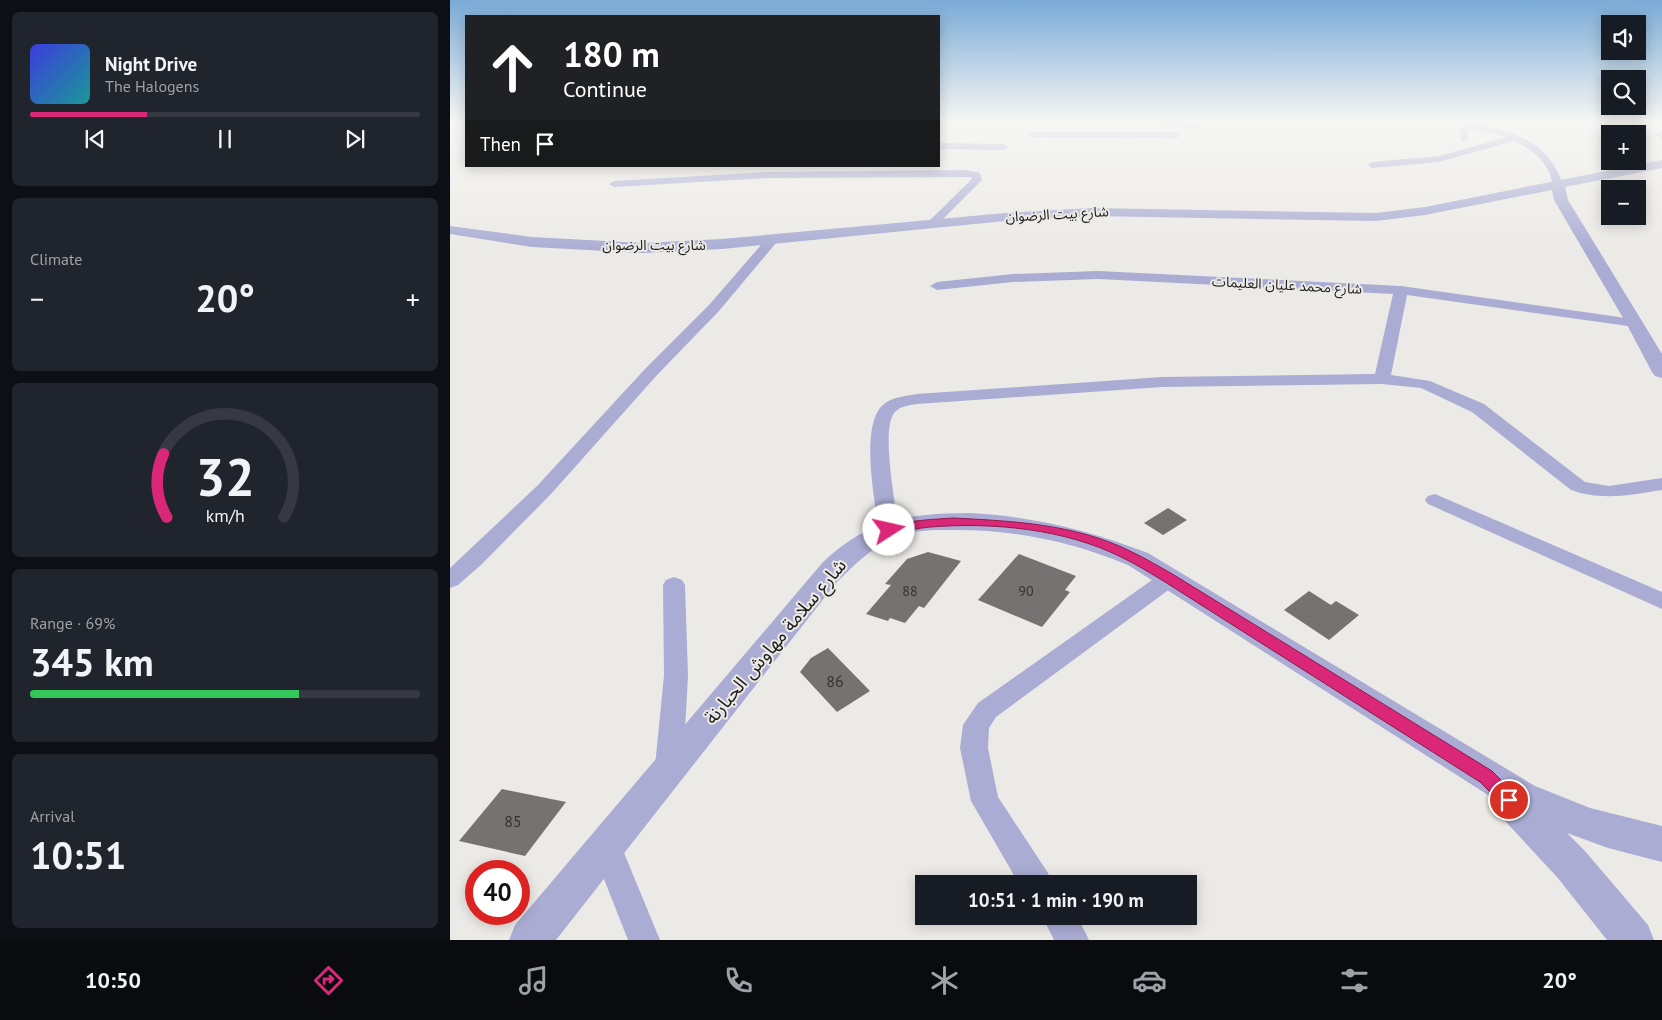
<!DOCTYPE html>
<html lang="en">
<head>
<meta charset="utf-8">
<style>
  body { margin:0; font-family:"PT Sans","Noto Sans Arabic",sans-serif; background:#20242c; color:#f1f3f6; height:100vh; display:flex; flex-direction:column; font-size:19px; white-space:nowrap }
  * { box-sizing:border-box; margin:0 }
  p { font-size:16px; color:#9ea1a6 }
  .icon { flex:none; width:28px; height:28px; fill:none; stroke:currentColor; stroke-width:2; stroke-linecap:round; stroke-linejoin:round }
  .map { position:relative; flex:1; overflow:hidden }
  .sheet { display:flex; flex-direction:column; gap:12px; padding:12px; background:#0d0f14; width:450px }
  .sheet>* { flex:none }
  .hud { position:absolute; left:15px; top:15px; width:475px; height:152px; border-radius:0px; box-shadow:0 2px 12px #0003; background:#202124; color:#fff; overflow:hidden }
  .buttons { position:absolute; left:1151px; top:15px; display:grid; gap:10px }
  .buttons a { display:grid; place-items:center; width:45px; height:45px; border-radius:0px; background:#171b24; box-shadow:0 2px 12px #0003; font-size:25px }
  .speed { position:absolute; left:15px; top:860px; display:flex; gap:10px; font-size:25px; font-weight:700; text-align:center }
  .speed>* { display:grid; place-content:center; width:65px; height:65px; border-radius:50%; background:#171b24; box-shadow:0 2px 12px #0003; line-height:1 }
  .speed .limit { border:8px solid #d22; background:#fff; color:#111 }
  .pin { position:absolute; display:grid; place-items:center; width:42px; height:42px; color:#fff; margin:-21px; border:2px solid #fff; border-radius:50%; box-shadow:0 1px 5px #0007 }
  .me { position:absolute; width:55px; margin:-28px; rotate:80deg; stroke-linejoin:round; filter:drop-shadow(0 0 4px #0008) }
  .turn { display:flex; align-items:center; gap:18px; height:105px; padding:0 15px; font-size:22px }
  .turn .icon { width:65px; height:65px; stroke-width:2.5 }
  .turn b { display:block; font-size:35px; line-height:42px }
  .then { display:flex; align-items:center; height:48px; padding:0 15px; background:#0003; gap:10px; font-size:19px }
  .big { font-size:38px; font-weight:700; line-height:1.1 }
  .sheet .tile { flex:1; display:flex; flex-direction:column; justify-content:center; gap:8px; min-width:0; padding:0 18px; border-radius:8px; background:#20242c }
  .sheet .dial { align-items:center; gap:0 }
  .dial svg { height:130px; overflow:visible; fill:none; stroke:#363941; stroke-width:7; stroke-linecap:round; text-anchor:middle }
  .dial text { fill:#f1f3f6; stroke:none }
  .song { display:flex; align-items:center; gap:15px }
  .cover { width:60px; height:60px; border-radius:8px; background:linear-gradient(135deg,hsl(240 70% 55%),hsl(180 70% 35%)) }
  .played { height:5px; border-radius:2px; background:linear-gradient(90deg,#db2777 30%,#363941 30%) }
  .keys { display:flex; justify-content:space-around; direction:ltr }
  .heat { display:flex; justify-content:space-between; align-items:center; font-size:28px; direction:ltr }
  .charge { height:8px; border-radius:4px; background:linear-gradient(90deg,#34c759 69%,#363941 0) }
  .trip { position:absolute; left:465px; top:875px; width:282px; height:50px; border-radius:0px; background:#171b24; box-shadow:0 2px 12px #0003; font-weight:700; line-height:50px; text-align:center }
  .menu { display:flex; height:80px; justify-content:space-around; align-items:center; background:#090b0e; color:#9ea1a6 }
  .menu .icon { width:35px; height:35px }
  .menu .active { color:#db2777 }
  .menu b { font-size:22px; color:#f1f3f6 }
  main { display:flex; flex:1; min-height:0 }
  .map>svg:first-child { display:block }
  .building { fill:#767271 }
  .lines { fill:none; stroke-linecap:round; stroke-linejoin:round }
  .service { fill:#aaacd3; fill-rule:evenodd }
  .minor { fill:#aaacd3; fill-rule:evenodd }
  .tertiary { fill:#aaacd3; fill-rule:evenodd }
  .route { fill:#db2777; stroke:#8e194d }
  .labels { text-anchor:middle; dominant-baseline:central; stroke-width:4; stroke-linejoin:round; paint-order:stroke }
  .far-street-label { font-size:14px; fill:#1e1d1c; stroke:#eceae6 }
  .number-label { font-size:14px; fill:#343231 }
  .near-number-label { font-size:16px; fill:#343231 }
  .near-street-label { font-size:19px; fill:#1e1d1c; stroke:#eceae6 }
</style>
</head>
<body>
<main>
<section class="sheet">
<div class="tile">
<div class="song"><i class="cover"></i><div><b>Night Drive</b><p>The Halogens</p></div></div>
<div class="played"></div>
<div class="keys"><svg class="icon" aria-label="previous" viewBox="0 0 24 24"><path d="M18 5L8 12l10 7zM5 5v14"/></svg><svg class="icon" aria-label="pause" viewBox="0 0 24 24"><path d="M8 5v14M16 5v14"/></svg><svg class="icon" aria-label="next" viewBox="0 0 24 24"><path d="M6 5l10 7-10 7zM19 5v14"/></svg></div>
</div>
<div class="tile"><p>Climate</p>
<div class="heat"><a>−</a><b class="big">20°</b><a>+</a></div>
</div>
<div class="tile dial"><svg viewBox="0 0 100 80">
<path d="M14 69A42 42 0 1 1 86 69"/>
<path d="M14 69A42 42 0 0 1 12 30" stroke="#db2777"/>
<text x="50" y="56" font-size="32" font-weight="700">32</text>
<text x="50" y="72" font-size="11">km/h</text>
</svg></div>
<div class="tile"><p>Range · 69%</p><b class="big">345 km</b><div class="charge"></div></div>
<div class="tile"><p>Arrival</p><b class="big">10:51</b></div>
</section>
<div class="map">
<svg width="1212" height="940" viewBox="0 0 1212 940">
  <rect width="100%" height="100%" fill="#eceae6"/>
  <!-- building -->
  <path class="building" d="M718 508 737 520 713 535 694 523Z
    M478 552 511 561 474 608 469 606 455 623 440 618 438 621 416 614 441 585 435 584 457 559Z
    M569 554 626 576 615 590 620 592 592 627 528 600Z
    M859 591 881 605 886 601 909 615 879 640 834 610Z
    M378 648 420 691 387 712 350 672 361 658Z
    M52 789 116 802 75 856 9 841Z"/>
  <g class="lines">
    <!-- service -->
    <path class="service" d="M1212 131V134H1210L1212 136V140L1205 134Z"/>
    <!-- minor -->
    <path class="minor" d="M0 120 16 121V125L0 122Z
      M711 121 749 122 753 125 749 128 708 126V122Z
      M1017 123C1060 128 1099 141 1113 185L1112 187H1104C1102 182 1101 177 1099 172 1093 158 1078 147 1064 141L989 162 922 168 917 165 922 162 989 156 1057 137 1019 129 1018 139 1014 142 1011 141 1009 129Z
      M582 132H727L731 135 727 138 579 137 578 135Z
      M489 143 553 144 558 147 553 150 489 149Z
      M516 170 530 173 532 180 487 225 483 226 477 223 479 221 522 179 521 177 317 178 164 187 159 184 164 181 317 172Z
      M322 236 326 237 328 240 326 243 269 311 207 375 101 494 32 564 8 585 0 588V568L87 486 195 369 259 305 318 237Z
      M648 271 951 286 1190 320 1192 323 1190 326 1185 327 957 295 941 375 980 381 1034 404 1135 482 1159 486 1212 478V490C1180 495 1152 501 1121 490L1022 412 971 388 932 384 712 387 467 404C460 405 451 406 445 412 430 427 446 508 449 530L446 535 439 537 432 535 429 530C425 502 409 424 434 404 442 397 456 396 467 394L712 377 925 374 943 294 648 279 563 282 487 290 480 286 487 282 563 274Z
      M985 494 1212 592V609L978 504 975 500 978 496Z
      M720 570 728 573 731 578 728 583 546 717 539 728 538 748 548 797 598 873 602 884H569L521 801 510 748 513 725 528 703 712 573Z
      M224 577 232 580 235 585 238 676 233 766 229 774 219 778 209 774 205 766 214 676 213 585 216 580Z
      M156 832 167 836 210 940H178L141 846 145 836Z
      M592 916H627L639 940H604Z"/>
    <!-- tertiary -->
    <path class="tertiary" d="M1212 160V168L1115 187 1118 200 1212 354V378L1205 376 1202 372 1176 323 1104 200 1102 190 975 215 926 221 642 216 555 221 272 249 193 253 82 247 0 234V226L82 237 193 243 272 239 555 213 642 208 926 213 975 207Z
      M519 513C581 516 639 530 698 553L1085 786 1140 808 1212 826V862L1158 848 1117 833 1135 851 1198 925 1204 940H1157L1107 877 1042 807 1038 795 678 565C620 541 563 529 499 530 484 530 465 530 450 535 424 545 405 564 386 583L106 940H59L65 925 373 562C421 518 456 514 519 513Z"/>
  </g>
  <!-- sky -->
  <linearGradient id="sky" x2="0" y2="1"><stop stop-color="#7aaad6"/><stop offset="0.48" stop-color="#f6f6f4"/><stop offset="1" stop-color="#f6f6f4" stop-opacity="0"/></linearGradient>
  <rect width="1212" height="252" fill="url(#sky)"/>
  <!-- route -->
  <path class="route" d="M503 518C563 521 625 524 680 551 695 558 710 567 724 575L1042 771 1065 794 1068 800 1065 805 1059 808 1053 805 1030 782 715 582C700 573 686 564 671 557 615 529 543 522 480 527 467 528 453 532 439 534L433 530C440 521 490 519 503 518Z"/>
  <g class="labels">
    <!-- far-street labels -->
    <g class="far-street-label">
      <text transform="translate(607 214) rotate(-3)">شارع بيت الرضوان</text>
      <text x="204" y="245">شارع بيت الرضوان</text>
      <text transform="translate(837 285) rotate(3)">شارع محمد عليان العليمات</text>
    </g>
    <!-- number labels -->
    <g class="number-label">
      <text x="460" y="591">88</text>
      <text x="576" y="591">90</text>
    </g>
    <!-- near-number labels -->
    <g class="near-number-label">
      <text x="385" y="681">86</text>
      <text x="63" y="821">85</text>
    </g>
    <!-- near-street labels -->
    <g class="near-street-label">
      <text transform="translate(325 641) rotate(-50)">شارع سلامة مهاوش الحبارنة</text>
    </g>
  </g>
</svg>
<div class="buttons">
<a><svg class="icon" aria-label="sound" viewBox="0 0 24 24"><path d="M4 9h4l5-4v14l-5-4H4zM17 9q2 3 0 6"/></svg></a>
<a><svg class="icon" aria-label="search" viewBox="0 0 24 24"><circle cx="10" cy="10" r="6"/><path d="M15 15l6 6"/></svg></a>
<a>+</a>
<a>−</a>
</div>
<div class="speed"><div class="limit">40</div></div>
<div class="pin" style="left:1059px;top:800px;background:#d93025"><svg class="icon" aria-label="arrive" viewBox="0 0 24 24"><path d="M6 21V4h12l-3 4 3 4H6"/></svg></div>
<svg class="me" style="left:439px;top:530px" viewBox="-20 -20 40 40"><circle r="19" fill="#fff"/><path d="M0-13L10 11 0 6-10 11z" fill="#db2777"/></svg>
<div class="trip">10:51 · 1 min · 190 m</div>
<div class="hud">
<div class="turn"><svg class="icon" aria-label="ahead" viewBox="0 0 24 24"><path d="M12 20V5M6 11l6-6 6 6"/></svg><div><b>180 m</b>Continue</div></div>
<div class="then">Then<svg class="icon" aria-label="arrive" viewBox="0 0 24 24"><path d="M6 21V4h12l-3 4 3 4H6"/></svg></div>
</div>
</div>
</main>
<nav class="menu">
<b>10:50</b>
<svg class="icon active" aria-label="directions" viewBox="0 0 24 24"><path d="M12 3l9 9-9 9-9-9zM9 14v-3h6M13 9l2 2-2 2"/></svg>
<svg class="icon" aria-label="music" viewBox="0 0 24 24"><path d="M9 18V5l10-2v13"/><circle cx="6" cy="18" r="3"/><circle cx="16" cy="16" r="3"/></svg>
<svg class="icon" aria-label="phone" viewBox="0 0 24 24"><path d="M5 4h4l2 5-3 2q2 4 5 5l2-3 5 2v4C11 20 4 13 5 4z"/></svg>
<svg class="icon" aria-label="climate" viewBox="0 0 24 24"><path d="M12 3v18M4 7l16 10M4 17L20 7"/></svg>
<svg class="icon" aria-label="car" viewBox="0 0 24 24"><path d="M5 17H2v-5l4-1 3-4h7l3 4 3 1v5h-3M9 17h6M6 11h13"/><circle cx="7" cy="17" r="2"/><circle cx="17" cy="17" r="2"/></svg>
<svg class="icon" aria-label="filters" viewBox="0 0 24 24"><path d="M4 7h16M4 17h16"/><circle cx="9" cy="7" r="2"/><circle cx="15" cy="17" r="2"/></svg>
<b>20°</b>
</nav>
</body>
</html>
